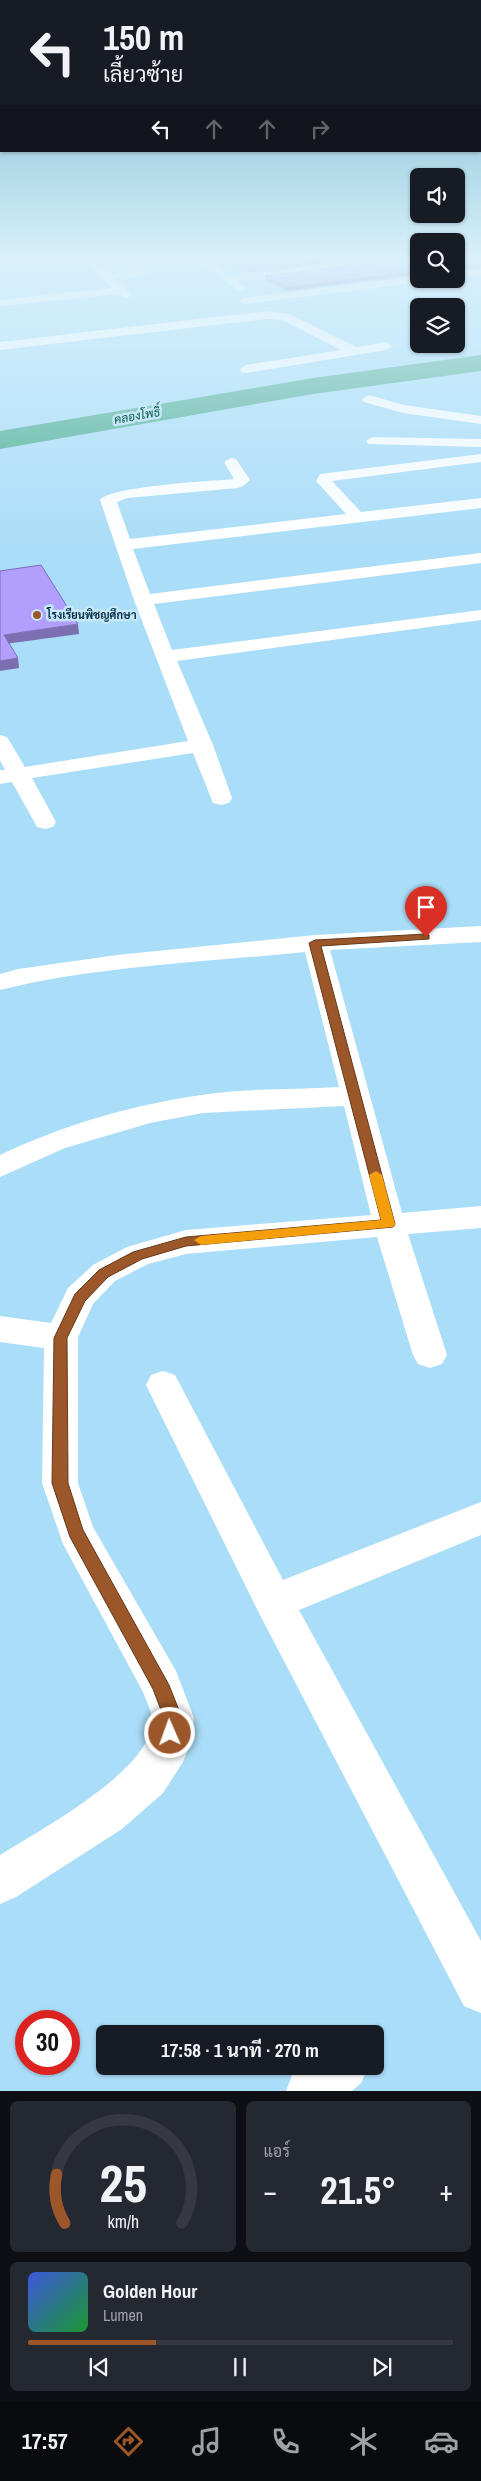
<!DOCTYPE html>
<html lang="th">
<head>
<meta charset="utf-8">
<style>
  body { margin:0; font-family:"Archivo Narrow",Sarabun,sans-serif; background:#242831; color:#f1f3f6; height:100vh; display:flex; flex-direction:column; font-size:19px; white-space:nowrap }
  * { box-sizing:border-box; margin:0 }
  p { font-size:16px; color:#9ea1a6 }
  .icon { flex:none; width:28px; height:28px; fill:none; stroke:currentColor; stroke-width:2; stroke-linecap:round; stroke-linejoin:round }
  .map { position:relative; height:2091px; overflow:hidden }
  .side { display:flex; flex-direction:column; gap:10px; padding:10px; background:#0d0f14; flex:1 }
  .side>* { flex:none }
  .banner { position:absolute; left:0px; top:0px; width:481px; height:152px; box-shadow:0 1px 4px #0004; background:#171b24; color:#f1f3f6; overflow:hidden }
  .fabs { position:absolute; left:410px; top:168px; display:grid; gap:10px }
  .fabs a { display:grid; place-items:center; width:55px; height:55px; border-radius:8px; background:#171b24; box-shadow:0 1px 4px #0004; font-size:25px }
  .speed { position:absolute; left:15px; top:2010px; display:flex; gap:10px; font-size:25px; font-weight:700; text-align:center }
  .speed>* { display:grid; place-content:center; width:65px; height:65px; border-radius:50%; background:#171b24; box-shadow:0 1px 4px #0004; line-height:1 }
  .speed .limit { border:8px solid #d22; background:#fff; color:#111 }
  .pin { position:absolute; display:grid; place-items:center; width:42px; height:42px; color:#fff; margin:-51px -21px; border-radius:50% 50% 50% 0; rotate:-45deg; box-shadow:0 0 5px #0007 }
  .pin .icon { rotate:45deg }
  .me { position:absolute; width:55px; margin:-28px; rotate:358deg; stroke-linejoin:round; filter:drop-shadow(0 0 4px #0008) }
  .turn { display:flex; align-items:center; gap:18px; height:105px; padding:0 20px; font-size:22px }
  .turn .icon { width:65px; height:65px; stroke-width:2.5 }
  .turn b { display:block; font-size:35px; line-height:42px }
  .lanes { display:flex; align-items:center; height:48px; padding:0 20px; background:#0003; justify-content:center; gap:25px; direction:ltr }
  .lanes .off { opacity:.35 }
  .big { font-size:38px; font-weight:700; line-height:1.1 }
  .side .card { flex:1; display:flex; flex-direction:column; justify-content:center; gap:8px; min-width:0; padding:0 18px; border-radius:8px; background:#242831 }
  .side .dial { align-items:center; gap:0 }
  .dial svg { height:130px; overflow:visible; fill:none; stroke:#363941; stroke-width:7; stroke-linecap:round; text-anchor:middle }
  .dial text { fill:#f1f3f6; stroke:none }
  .song { display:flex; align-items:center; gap:15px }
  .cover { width:60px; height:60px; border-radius:8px; background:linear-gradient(135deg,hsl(230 70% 55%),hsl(130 70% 35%)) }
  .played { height:5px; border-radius:2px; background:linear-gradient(90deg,#9b5729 30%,#363941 30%) }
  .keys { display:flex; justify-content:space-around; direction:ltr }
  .heat { display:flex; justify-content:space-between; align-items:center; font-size:28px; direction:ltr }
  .side .tiles { flex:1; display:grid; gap:10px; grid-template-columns:1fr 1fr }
  .card:last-child { grid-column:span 2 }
  .trip { position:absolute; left:96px; top:2025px; width:288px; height:50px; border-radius:8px; background:#171b24; box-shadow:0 1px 4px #0004; font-weight:700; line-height:50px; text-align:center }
  .tab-bar { display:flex; height:80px; justify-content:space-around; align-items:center; background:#090b0e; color:#9ea1a6 }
  .tab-bar .icon { width:35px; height:35px }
  .tab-bar .selected { color:#9b5729 }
  .tab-bar b { font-size:22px; color:#f1f3f6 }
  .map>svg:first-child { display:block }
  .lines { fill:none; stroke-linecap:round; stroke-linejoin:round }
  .river { fill:#4aac91; fill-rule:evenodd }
  .minor { fill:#fff; fill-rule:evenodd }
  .wall { fill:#9888da }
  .shaded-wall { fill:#7c6fb1 }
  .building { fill:#b19efd; stroke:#7c6fb1 }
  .route { fill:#9b5729; stroke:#65391b }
  .slow { fill:#f59e0b }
  .poi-dot { fill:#9b5729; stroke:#c6e8fa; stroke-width:2 }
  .labels { text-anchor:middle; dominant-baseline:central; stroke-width:5; stroke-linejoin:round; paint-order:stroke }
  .far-poi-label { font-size:11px; font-weight:bold; fill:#012a3b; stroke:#c6e8fa; text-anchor:start }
  .far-water-label { font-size:12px; font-style:italic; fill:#075c49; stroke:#c6e8fa }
</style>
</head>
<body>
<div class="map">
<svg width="481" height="2091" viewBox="0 0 481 2091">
  <rect width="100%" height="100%" fill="#aaddf8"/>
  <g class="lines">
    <!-- river -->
    <path class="river" d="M481 355V371L313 394 0 449V431L313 378Z"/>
    <!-- minor -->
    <path class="minor" d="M191 257H203L229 276 390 257H419V260L237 281 247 289 241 292Z
      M95 262 109 273 143 270 148 273 143 276 115 279 132 295 126 298 118 294 0 306V300L112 288 90 265Z
      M481 269V275L456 278V272Z
      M419 276V279H431L425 282 244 304 238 301 244 298Z
      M267 311 289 314 356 347 386 342 392 346 386 350 246 373 241 372 240 369 246 365 341 350 282 320 267 319 0 350V342Z
      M369 395 404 405 481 416V424L403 413 364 402 362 399Z
      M373 437 481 439V447L368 444 366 441Z
      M481 454V462L332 481 361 512 481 498V508L133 549 150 594 481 553V563L154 604 172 650 481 610V620L177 661 213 745 232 798 229 803 221 805 213 803 193 753 32 778 56 822 53 827 45 829 37 827 12 782 0 784V770H5L0 760V735L7 737 25 767 188 741 134 600 100 500C110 486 212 481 234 479L224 462 231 458 236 459 250 480 243 486 238 488 127 498 117 502 130 539 346 514 316 481 320 474Z
      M481 926V942L330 950 402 1213 481 1206V1228L408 1234 447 1355 442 1364 430 1368 418 1364 413 1355 377 1237 186 1254 148 1264 115 1281 93 1304 78 1337V1483L93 1527 176 1671 194 1718 189 1747 183 1762 163 1793 122 1829 16 1897 0 1904V1855C38 1831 157 1768 152 1718 151 1710 146 1700 143 1692L63 1544 42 1483 44 1348 0 1342V1316L51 1323 68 1288 93 1265 127 1247 186 1230 371 1215 344 1106 203 1113 150 1123 65 1148 0 1177V1155C63 1125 132 1105 201 1095 246 1088 294 1090 339 1087L305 952C205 962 96 966 0 990V974L18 969 117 955 315 935Z
      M163 1371 175 1375 283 1580 481 1502V1535L299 1610 481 1941V2013L464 2006 260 1615 146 1385 151 1375Z
      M303 2066H369L361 2083 352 2091H286L293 2073Z"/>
  </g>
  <!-- wall -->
  <path class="wall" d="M372 257 249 272 228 261V258Z
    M419 259 287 291 265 280V276Z"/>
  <!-- shaded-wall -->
  <path class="shaded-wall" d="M344 257H372L249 272V268Z
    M481 264V267L456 270V267Z
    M419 271V274L287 291V287Z
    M78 624 79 634 5 644 4 635Z
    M18 658 19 668 0 671V661Z"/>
  <!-- building -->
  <path class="building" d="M235 257H344L249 268 228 258Z
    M456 257H481V264L456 267Z
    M419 259V271L287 287 265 276Z
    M41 565 78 624 4 635 18 658 0 661V571Z"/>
  <!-- sky -->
  <linearGradient id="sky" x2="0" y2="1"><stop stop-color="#69b1c5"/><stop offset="0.47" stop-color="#d9f0fc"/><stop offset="1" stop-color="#d9f0fc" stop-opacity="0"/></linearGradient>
  <rect width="481" height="550" fill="url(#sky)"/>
  <!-- route -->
  <path class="route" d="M426 934 429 935V939L321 946 395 1224 393 1227 186 1246 142 1259 108 1277 85 1301 67 1338 68 1483 83 1530 169 1685 182 1718 177 1739 170 1741 164 1739 162 1733 164 1718 153 1689 70 1537 52 1483 54 1338 75 1294 99 1270 133 1252 186 1237 381 1220 309 943 315 940Z"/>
  <!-- slow -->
  <path class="slow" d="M376 1171 382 1175 395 1224 393 1227 201 1245 194 1240 201 1236 381 1220 369 1175Z"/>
  <!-- markers -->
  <circle class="poi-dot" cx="37" cy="615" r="5"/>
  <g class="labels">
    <!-- far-poi labels -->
    <g class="far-poi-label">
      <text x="47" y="615">โรงเรียนพิชญศึกษา</text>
    </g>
    <!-- far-water labels -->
    <g class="far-water-label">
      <text transform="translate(137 416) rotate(-10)">คลองโพธิ์</text>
    </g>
  </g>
</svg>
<div class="fabs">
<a><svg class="icon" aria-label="sound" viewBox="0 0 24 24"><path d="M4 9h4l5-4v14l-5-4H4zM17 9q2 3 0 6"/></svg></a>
<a><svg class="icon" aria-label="search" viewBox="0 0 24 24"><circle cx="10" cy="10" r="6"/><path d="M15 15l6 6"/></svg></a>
<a><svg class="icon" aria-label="layers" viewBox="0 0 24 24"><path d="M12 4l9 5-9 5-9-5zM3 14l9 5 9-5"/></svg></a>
</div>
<div class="speed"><div class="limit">30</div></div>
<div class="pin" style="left:426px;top:937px;background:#d93025"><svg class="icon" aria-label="arrive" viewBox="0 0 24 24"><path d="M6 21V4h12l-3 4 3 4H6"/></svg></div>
<svg class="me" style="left:170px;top:1733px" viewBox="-20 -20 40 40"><circle r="17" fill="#9b5729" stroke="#fff" stroke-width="3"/><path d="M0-11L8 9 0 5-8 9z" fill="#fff"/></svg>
<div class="trip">17:58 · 1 นาที · 270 m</div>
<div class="banner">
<div class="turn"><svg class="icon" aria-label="left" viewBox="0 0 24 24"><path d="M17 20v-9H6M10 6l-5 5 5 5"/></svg><div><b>150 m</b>เลี้ยวซ้าย</div></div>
<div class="lanes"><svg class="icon" aria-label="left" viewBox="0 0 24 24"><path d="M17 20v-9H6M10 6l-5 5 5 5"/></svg><svg class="icon off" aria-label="ahead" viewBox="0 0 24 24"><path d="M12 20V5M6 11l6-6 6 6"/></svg><svg class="icon off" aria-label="ahead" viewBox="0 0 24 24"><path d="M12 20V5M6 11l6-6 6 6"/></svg><svg class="icon off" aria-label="right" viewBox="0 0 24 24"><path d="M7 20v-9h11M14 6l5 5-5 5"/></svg></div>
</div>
</div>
<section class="side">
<div class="tiles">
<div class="card dial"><svg viewBox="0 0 100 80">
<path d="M14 69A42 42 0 1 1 86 69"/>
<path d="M14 69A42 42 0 0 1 9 39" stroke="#9b5729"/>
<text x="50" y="56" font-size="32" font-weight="700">25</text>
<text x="50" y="72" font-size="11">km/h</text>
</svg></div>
<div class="card"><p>แอร์</p>
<div class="heat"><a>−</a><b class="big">21.5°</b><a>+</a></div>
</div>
<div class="card">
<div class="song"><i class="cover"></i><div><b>Golden Hour</b><p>Lumen</p></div></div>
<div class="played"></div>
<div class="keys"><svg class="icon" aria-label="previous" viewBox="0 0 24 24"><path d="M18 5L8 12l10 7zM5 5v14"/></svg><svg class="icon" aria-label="pause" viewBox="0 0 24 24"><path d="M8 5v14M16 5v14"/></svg><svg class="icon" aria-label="next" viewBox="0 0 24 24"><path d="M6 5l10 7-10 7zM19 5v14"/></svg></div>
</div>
</div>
</section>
<nav class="tab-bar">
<b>17:57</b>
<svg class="icon selected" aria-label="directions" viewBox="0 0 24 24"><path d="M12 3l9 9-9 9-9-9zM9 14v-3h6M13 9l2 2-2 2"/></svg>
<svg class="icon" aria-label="music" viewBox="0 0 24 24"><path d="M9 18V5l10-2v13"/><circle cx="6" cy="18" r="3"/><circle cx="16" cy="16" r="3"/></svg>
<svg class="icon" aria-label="phone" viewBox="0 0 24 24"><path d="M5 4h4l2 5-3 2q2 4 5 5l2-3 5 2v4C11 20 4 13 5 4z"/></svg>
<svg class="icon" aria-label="climate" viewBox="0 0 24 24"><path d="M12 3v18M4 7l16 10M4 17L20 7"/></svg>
<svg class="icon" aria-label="car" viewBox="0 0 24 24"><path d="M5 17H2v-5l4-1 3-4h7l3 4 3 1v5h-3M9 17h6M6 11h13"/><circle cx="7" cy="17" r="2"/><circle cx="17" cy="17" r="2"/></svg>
</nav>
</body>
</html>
